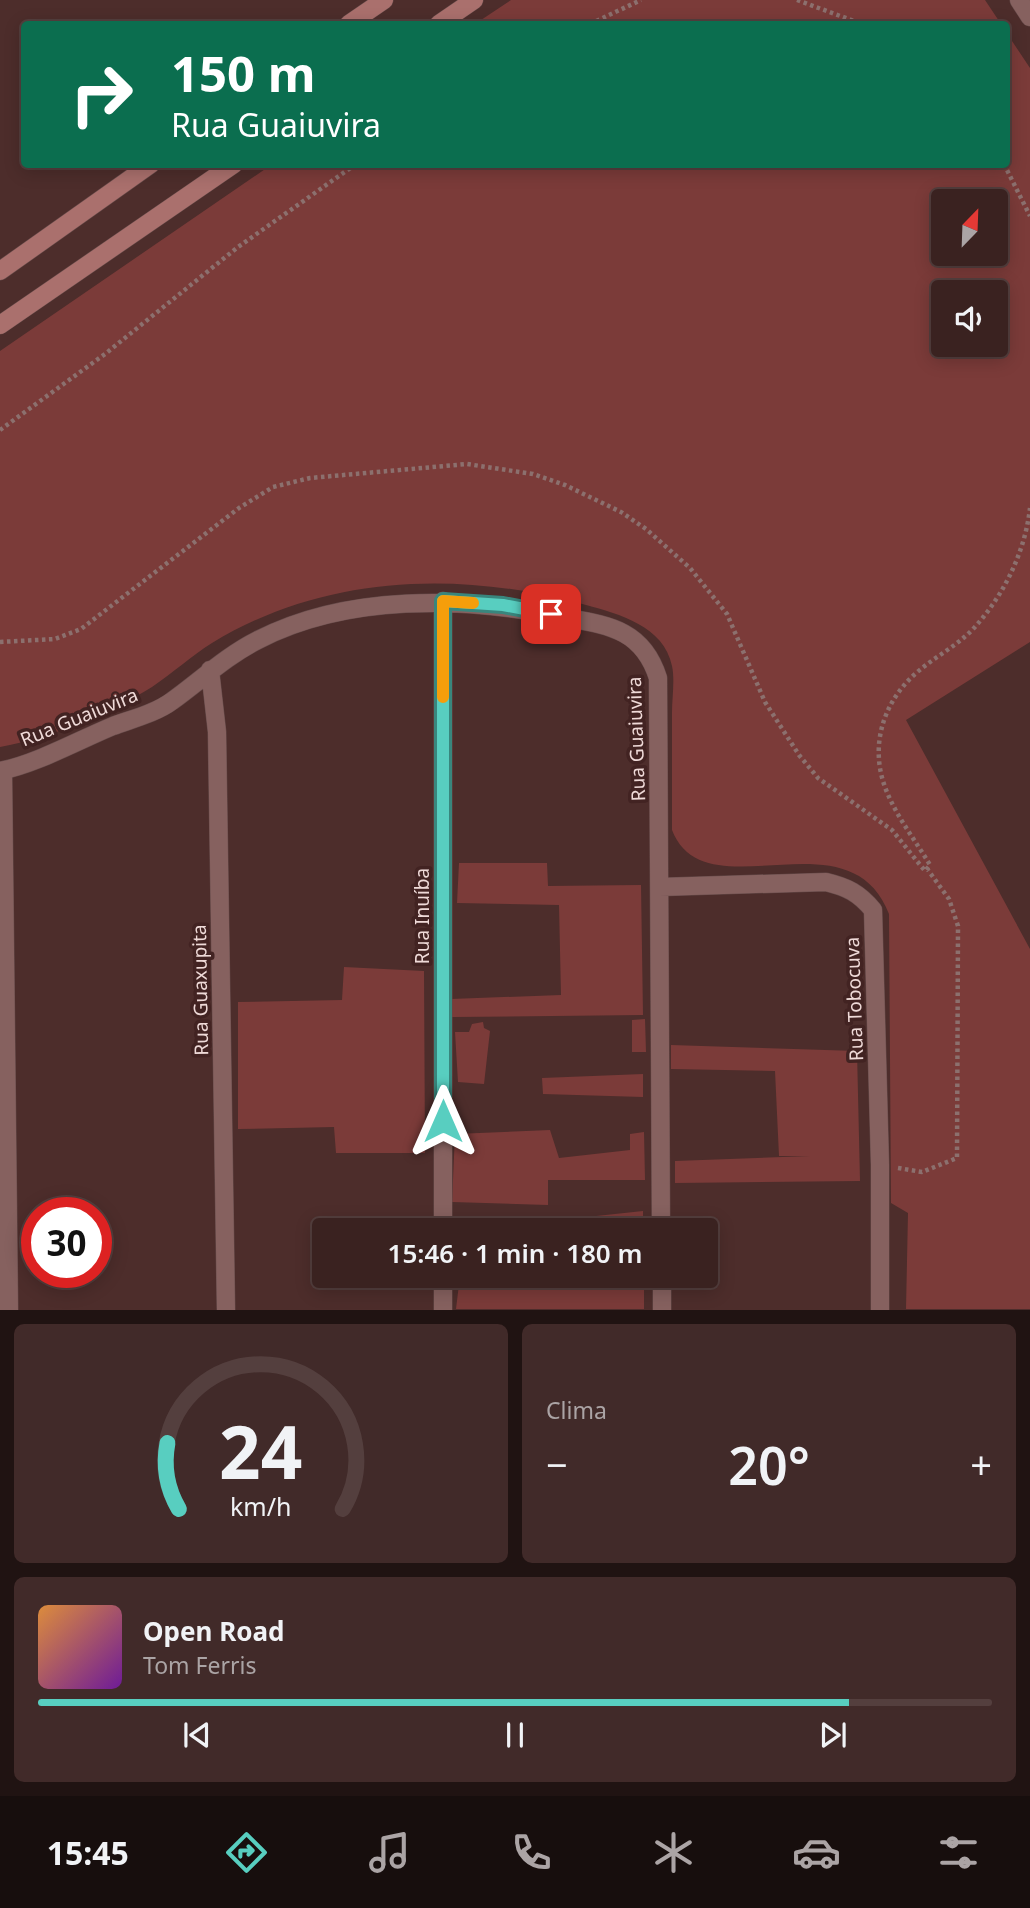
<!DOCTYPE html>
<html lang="pt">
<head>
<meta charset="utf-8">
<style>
  body { margin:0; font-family:"Noto Sans",sans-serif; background:#412a29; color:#f1f3f6; height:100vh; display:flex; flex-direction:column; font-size:26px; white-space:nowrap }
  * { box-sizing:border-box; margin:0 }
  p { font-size:23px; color:#aba4a5 }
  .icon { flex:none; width:38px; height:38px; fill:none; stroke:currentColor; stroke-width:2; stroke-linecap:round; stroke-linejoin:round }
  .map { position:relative; height:1310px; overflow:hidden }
  .details { display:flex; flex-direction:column; gap:14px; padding:14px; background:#201312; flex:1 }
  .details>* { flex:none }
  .guide { position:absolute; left:21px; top:21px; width:989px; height:147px; border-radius:7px; box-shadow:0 4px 18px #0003,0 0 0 2px #543f3e; background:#0b6e4f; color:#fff; overflow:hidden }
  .needle { width:46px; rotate:23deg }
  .controls { position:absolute; left:931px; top:189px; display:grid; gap:14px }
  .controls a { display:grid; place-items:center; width:77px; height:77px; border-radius:7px; background:#3a2220; box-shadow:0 4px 18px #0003,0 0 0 2px #543f3e; font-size:35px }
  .speed { position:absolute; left:21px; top:1197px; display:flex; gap:14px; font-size:35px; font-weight:700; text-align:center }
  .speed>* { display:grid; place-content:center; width:91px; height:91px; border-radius:50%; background:#3a2220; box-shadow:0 4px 18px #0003,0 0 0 2px #543f3e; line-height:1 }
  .speed .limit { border:10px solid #d22; background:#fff; color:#111 }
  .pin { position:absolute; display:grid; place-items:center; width:60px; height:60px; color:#fff; margin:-30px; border-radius:14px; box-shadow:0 4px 10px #0006 }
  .me { position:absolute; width:77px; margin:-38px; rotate:0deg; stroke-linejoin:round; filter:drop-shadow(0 0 5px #0008) }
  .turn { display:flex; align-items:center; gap:24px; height:147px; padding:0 35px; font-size:32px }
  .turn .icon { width:91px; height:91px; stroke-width:2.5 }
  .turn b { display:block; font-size:49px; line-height:60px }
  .big { font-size:52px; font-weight:600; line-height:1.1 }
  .details .widget { flex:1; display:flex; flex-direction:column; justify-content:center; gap:10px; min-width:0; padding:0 24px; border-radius:10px; background:#412a29 }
  .details .dial { align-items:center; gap:0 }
  .dial svg { height:182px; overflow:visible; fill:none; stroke:#543f3e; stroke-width:7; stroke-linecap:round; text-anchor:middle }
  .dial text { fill:#f1f3f6; stroke:none }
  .song { display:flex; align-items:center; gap:21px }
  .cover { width:84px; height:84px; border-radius:10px; background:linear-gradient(135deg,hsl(30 70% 55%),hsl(280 70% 35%)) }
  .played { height:7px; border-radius:4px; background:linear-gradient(90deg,#58cec0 85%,#543f3e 85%) }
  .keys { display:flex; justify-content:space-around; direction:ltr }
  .heat { display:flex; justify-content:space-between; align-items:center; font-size:38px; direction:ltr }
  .details .tiles { flex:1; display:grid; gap:14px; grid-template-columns:1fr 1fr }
  .widget:last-child { grid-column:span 2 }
  .trip { position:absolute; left:312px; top:1218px; width:406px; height:70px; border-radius:7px; background:#3a2220; box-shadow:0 4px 18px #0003,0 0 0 2px #543f3e; font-weight:600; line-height:70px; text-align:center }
  .tabs { display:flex; height:112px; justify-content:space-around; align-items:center; background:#170e0d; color:#aba4a5 }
  .tabs .icon { width:49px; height:49px }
  .tabs .selected { color:#58cec0 }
  .tabs b { font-size:32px; color:#f1f3f6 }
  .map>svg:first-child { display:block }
  .green { fill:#7b3b39; fill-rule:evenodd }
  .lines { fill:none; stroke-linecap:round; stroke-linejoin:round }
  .minor-casing { stroke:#674c4b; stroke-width:19 }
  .tertiary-casing { stroke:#674c4b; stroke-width:19 }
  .secondary-casing { stroke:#674c4b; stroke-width:19 }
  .path { stroke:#8c706e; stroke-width:4.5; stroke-dasharray:3.5 3.5; stroke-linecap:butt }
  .minor { stroke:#86615f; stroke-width:18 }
  .tertiary { stroke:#86615f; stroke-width:18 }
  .secondary { stroke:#aa706d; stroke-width:18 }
  .route-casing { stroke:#39867d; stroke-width:18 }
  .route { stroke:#58cec0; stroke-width:12 }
  .slow { stroke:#f59e0b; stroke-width:12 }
  .labels { text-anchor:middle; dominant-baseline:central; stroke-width:7; stroke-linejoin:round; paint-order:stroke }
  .street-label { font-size:19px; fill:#efdad8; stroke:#422322 }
</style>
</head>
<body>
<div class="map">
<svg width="1030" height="1310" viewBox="0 0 1030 1310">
  <rect width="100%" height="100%" fill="#4d2d2b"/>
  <!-- green -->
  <path class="green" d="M511 0H985L1001 24H475Z
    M1006 32 1030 68V642L906 720 1030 949V1309H906L908 1213 891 1203 889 914C849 810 705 915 672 830 672 791 672 752 672 713 672 698 675 680 672 666 664 626 619 614 586 605 461 570 325 574 212 643 191 656 173 673 152 687 106 715 53 737 0 747V351L271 165 1006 164ZM943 201H996V254H943ZM943 292H996V345H943Z
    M459 863H547L548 886 641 885 643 1015 452 1017 451 999 561 995 559 905 457 903Z
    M344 967 424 971 425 1153H336L334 1127 238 1129V1002L342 1000Z
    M645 1019 646 1052H632V1020Z
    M483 1022 484 1028 490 1031 484 1084 458 1082 455 1032H469L472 1024Z
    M671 1045 857 1051 860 1181 675 1183V1161L810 1156H779L775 1071 671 1069Z
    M643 1074V1097L543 1094 542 1078Z
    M550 1130 559 1158 630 1150V1134L644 1132 645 1180H548V1205L452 1202 455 1134Z
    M643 1211V1230H567L568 1219Z
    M460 1276H644V1309H456Z"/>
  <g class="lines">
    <!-- minor casing -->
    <g class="minor-casing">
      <path id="minor" d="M443 601V1230
        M210 670 217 732 226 1310
        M0 771C36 764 79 740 113 726 132 719 156 713 172 701 200 681 226 656 258 640 347 594 463 597 558 616 605 625 642 627 658 678L661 1230
        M3 771 9 1310
        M660 887 826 882C847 887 859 893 873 910L880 1165V1310
        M443 1276V1310
        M662 1276V1310"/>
    </g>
    <!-- tertiary casing -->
    <g class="tertiary-casing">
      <path id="tertiary" d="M1019 0 1030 17"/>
    </g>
    <!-- secondary casing -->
    <g class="secondary-casing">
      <path id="secondary" d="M349 24 384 0
        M439 24 474 0
        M0 271 151 164
        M0 325 234 164"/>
    </g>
    <!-- path -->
    <path class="path" d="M797 0 862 24
      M590 24 641 0
      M1004 164 1030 216
      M0 430 105 354 238 247 356 164
      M0 642 55 639 81 629 239 508 273 487 310 478 467 464 533 474 565 485 621 512 646 529 690 568 727 614 765 702 799 755 818 778 892 830 925 871 930 865C914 838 892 811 883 781 871 741 885 701 915 674 934 657 956 647 974 628 1004 595 1025 552 1030 508
      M898 1168 922 1172 957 1158 958 926 949 899 928 870"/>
    <!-- minor -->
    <use href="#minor" class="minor"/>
    <!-- tertiary -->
    <use href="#tertiary" class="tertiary"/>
    <!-- secondary -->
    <use href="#secondary" class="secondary"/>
  </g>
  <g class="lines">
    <!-- route casing -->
    <g class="route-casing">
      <path id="route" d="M443 1121V601L503 605 551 614"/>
    </g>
    <!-- route -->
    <use href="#route" class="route"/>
    <!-- slow -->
    <path class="slow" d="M443 697V601L473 603"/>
  </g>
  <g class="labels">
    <!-- street labels -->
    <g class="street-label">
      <text transform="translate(79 717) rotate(-22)">Rua Guaiuvira</text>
      <text transform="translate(636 739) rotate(-92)">Rua Guaiuvira</text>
      <text transform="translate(422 916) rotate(-90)">Rua Inuíba</text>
      <text transform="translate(200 990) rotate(-91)">Rua Guaxupita</text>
      <text transform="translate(854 999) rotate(-92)">Rua Tobocuva</text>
    </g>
  </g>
</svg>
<div class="controls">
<a><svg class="needle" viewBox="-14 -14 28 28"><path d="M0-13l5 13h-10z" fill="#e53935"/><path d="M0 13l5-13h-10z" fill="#aba4a5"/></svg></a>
<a><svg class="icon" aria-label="sound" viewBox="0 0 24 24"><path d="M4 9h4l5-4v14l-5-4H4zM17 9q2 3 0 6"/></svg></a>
</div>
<div class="speed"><div class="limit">30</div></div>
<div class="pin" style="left:551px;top:614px;background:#d93025"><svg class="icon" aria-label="arrive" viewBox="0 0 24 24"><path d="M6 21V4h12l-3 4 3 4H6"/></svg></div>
<svg class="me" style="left:443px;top:1121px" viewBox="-20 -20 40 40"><path d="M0-17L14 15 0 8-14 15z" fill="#58cec0" stroke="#fff" stroke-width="4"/></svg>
<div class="trip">15:46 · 1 min · 180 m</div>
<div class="guide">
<div class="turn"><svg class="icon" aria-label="right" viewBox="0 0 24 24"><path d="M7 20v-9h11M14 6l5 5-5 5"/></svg><div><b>150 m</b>Rua Guaiuvira</div></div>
</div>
</div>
<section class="details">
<div class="tiles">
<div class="widget dial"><svg viewBox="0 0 100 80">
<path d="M14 69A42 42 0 1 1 86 69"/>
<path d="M14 69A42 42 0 0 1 9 40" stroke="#58cec0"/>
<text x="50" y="56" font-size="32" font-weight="700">24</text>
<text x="50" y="72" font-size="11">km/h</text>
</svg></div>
<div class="widget"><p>Clima</p>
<div class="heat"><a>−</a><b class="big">20°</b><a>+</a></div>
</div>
<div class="widget">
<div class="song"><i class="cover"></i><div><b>Open Road</b><p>Tom Ferris</p></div></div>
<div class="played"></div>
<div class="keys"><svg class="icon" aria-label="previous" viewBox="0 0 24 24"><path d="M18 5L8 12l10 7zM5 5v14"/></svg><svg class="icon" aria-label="pause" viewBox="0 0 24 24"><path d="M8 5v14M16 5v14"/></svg><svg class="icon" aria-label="next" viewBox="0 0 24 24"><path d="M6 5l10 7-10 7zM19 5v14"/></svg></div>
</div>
</div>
</section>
<nav class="tabs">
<b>15:45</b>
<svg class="icon selected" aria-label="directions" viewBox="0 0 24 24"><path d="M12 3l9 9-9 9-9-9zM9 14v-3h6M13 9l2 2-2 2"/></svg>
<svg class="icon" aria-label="music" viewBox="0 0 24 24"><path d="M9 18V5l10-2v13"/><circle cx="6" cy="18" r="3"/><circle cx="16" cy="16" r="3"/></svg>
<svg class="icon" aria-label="phone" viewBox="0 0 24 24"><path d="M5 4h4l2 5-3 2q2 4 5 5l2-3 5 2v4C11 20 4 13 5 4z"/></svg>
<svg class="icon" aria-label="climate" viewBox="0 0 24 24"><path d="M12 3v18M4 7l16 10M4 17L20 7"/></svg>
<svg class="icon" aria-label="car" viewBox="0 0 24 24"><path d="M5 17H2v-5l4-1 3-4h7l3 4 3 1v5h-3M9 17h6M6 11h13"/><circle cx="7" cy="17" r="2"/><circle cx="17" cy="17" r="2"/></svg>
<svg class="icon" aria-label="filters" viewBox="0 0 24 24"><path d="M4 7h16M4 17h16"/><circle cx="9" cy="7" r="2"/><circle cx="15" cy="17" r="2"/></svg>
</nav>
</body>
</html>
